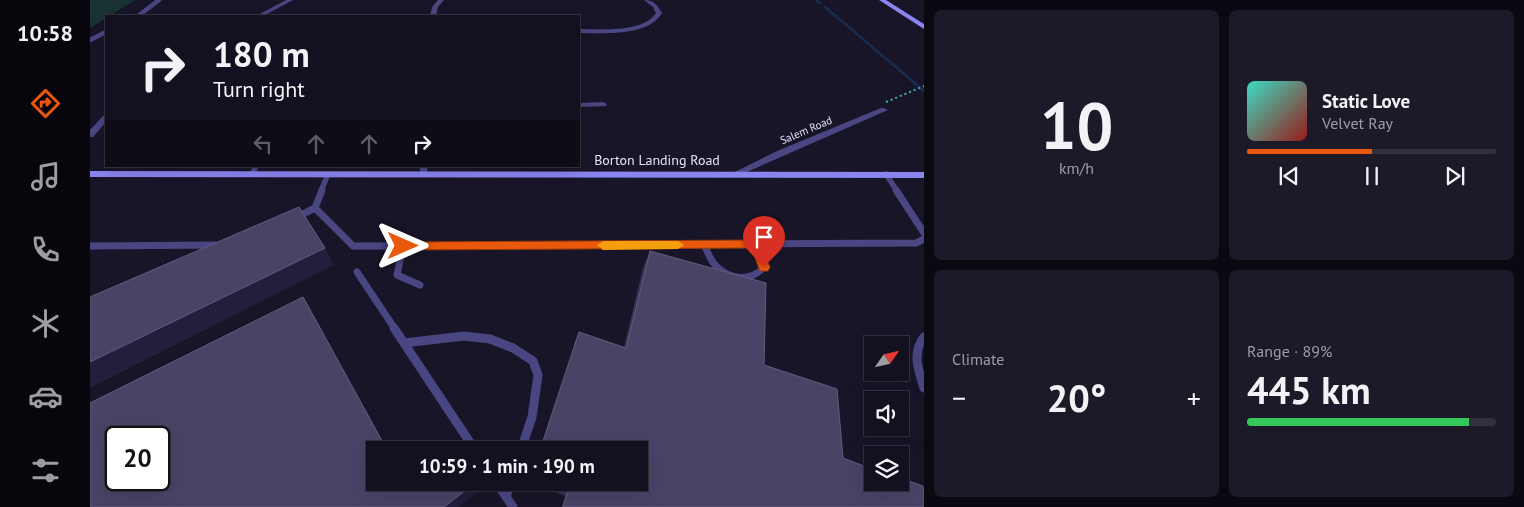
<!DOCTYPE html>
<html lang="en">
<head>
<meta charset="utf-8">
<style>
  body { margin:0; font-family:"PT Sans",sans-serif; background:#1c1928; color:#f1f3f6; height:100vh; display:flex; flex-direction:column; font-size:19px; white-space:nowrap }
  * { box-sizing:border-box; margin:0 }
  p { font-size:16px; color:#9d9da4 }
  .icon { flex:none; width:28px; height:28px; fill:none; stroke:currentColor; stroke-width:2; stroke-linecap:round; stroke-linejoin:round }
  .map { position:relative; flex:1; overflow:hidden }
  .side { display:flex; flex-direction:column; gap:10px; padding:10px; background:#0a0911; width:600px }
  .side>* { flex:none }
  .banner { position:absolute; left:15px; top:15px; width:475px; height:152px; border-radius:0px; box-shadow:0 5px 20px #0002,0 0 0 1px #32303d; background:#13101f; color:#f1f3f6; overflow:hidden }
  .needle { width:32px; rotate:56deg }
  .controls { position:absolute; left:774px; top:336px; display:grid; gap:10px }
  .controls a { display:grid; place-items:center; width:45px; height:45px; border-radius:0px; background:#13101f; box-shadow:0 5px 20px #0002,0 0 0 1px #32303d; font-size:25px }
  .speed { position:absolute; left:15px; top:426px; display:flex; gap:10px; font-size:25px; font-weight:700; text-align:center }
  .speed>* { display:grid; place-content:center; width:65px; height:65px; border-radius:50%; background:#13101f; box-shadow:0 5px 20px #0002,0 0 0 1px #32303d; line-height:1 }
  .speed .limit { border:2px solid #111; border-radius:8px; background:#fff; color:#111 }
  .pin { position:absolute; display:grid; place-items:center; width:42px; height:42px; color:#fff; margin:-51px -21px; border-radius:50% 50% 50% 0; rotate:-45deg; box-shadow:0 0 5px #0007 }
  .pin .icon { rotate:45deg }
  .me { position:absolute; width:55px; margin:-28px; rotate:90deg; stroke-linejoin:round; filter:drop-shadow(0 0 4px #0008) }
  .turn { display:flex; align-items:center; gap:18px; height:105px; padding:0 25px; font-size:22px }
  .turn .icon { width:65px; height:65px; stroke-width:2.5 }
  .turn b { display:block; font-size:35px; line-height:42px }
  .lanes { display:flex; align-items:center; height:48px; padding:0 25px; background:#0003; justify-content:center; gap:25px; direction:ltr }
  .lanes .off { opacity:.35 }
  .big { font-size:38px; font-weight:700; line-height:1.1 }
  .side .card { flex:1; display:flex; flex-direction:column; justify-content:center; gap:8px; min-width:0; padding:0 18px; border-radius:8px; background:#1c1928 }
  .side .dial { align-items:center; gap:0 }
  .dial b { font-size:65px; line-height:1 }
  .song { display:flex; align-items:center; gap:15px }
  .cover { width:60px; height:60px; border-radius:8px; background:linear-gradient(135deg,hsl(170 70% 55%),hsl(0 70% 35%)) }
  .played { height:5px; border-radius:2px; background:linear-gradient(90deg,#ea580c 50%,#32303d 50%) }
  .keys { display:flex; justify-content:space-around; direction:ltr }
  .heat { display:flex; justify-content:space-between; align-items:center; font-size:28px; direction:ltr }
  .charge { height:8px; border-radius:4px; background:linear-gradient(90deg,#34c759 89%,#32303d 0) }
  .side .tiles { flex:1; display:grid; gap:10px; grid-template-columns:repeat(2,1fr) }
  .trip { position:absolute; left:276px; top:441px; width:282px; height:50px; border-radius:0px; background:#13101f; box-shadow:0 5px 20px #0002,0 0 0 1px #32303d; font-weight:700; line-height:50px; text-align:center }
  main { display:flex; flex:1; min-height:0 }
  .tabs { display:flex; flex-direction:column; width:90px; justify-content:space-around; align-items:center; background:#08060c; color:#9d9da4 }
  .tabs .icon { width:35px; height:35px }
  .tabs .selected { color:#ea580c }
  .tabs b { font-size:22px; color:#f1f3f6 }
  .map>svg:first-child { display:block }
  .green { fill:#183332 }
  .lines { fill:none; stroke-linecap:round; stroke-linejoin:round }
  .stream-far1 { stroke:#192c4e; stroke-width:2.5 }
  .stream { stroke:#192c4e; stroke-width:3 }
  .path { stroke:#41afac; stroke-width:2; stroke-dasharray:2 3; stroke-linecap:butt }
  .lane-far3 { stroke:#4a4682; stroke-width:4.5 }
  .lane-far2 { stroke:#4a4682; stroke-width:5.5 }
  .lane-far1 { stroke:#4a4682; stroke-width:7 }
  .lane { stroke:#4a4682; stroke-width:9 }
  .street { fill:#4a4682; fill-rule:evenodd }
  .secondary { fill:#8a84ef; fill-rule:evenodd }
  .wall { fill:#393055 }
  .shaded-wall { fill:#241d3c }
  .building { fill:#4b4366; stroke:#645c7e; fill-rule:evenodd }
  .route { fill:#ea580c; stroke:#983908 }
  .slow { fill:#f59e0b }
  .labels { text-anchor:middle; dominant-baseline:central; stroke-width:4; stroke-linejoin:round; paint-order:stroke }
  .far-street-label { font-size:11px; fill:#e5e1fb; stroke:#191529 }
  .street-label { font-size:14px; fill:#e5e1fb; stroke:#191529 }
</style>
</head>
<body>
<main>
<nav class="tabs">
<b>10:58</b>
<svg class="icon selected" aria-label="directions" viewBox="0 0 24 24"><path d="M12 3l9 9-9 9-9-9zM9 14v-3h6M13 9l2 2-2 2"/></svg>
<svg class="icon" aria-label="music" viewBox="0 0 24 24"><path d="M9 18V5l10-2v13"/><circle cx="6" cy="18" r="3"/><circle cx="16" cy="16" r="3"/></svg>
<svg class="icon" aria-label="phone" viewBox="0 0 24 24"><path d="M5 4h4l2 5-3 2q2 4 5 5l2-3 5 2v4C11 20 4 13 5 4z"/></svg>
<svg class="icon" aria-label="climate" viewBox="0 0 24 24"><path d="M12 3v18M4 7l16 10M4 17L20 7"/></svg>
<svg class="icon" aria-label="car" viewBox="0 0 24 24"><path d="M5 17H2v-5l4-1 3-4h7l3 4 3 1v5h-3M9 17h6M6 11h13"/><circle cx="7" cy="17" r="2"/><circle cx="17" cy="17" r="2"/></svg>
<svg class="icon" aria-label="filters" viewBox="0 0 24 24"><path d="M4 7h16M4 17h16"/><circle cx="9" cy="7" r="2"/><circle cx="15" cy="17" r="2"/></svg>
</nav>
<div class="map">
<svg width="834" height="507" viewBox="0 0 834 507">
  <rect width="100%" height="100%" fill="#191529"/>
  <!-- green -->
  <path class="green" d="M0 0H45L0 28Z"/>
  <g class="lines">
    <!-- stream-far1 -->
    <path class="stream-far1" d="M726 0 730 3
      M735 7 826 84"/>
    <!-- stream -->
    <path class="stream" d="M824 83 834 91"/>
    <!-- path -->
    <path class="path" d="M796 102 834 86"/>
    <!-- lane-far3 -->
    <path class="lane-far3" d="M48 16 69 0
      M0 40 16 32"/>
    <!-- lane-far2 -->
    <path class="lane-far2" d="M162 174 166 166
      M796 174 807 191
      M231 191 238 174"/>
    <!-- lane-far1 -->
    <path class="lane-far1" d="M806 190 834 233
      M225 208 263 246 826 243 834 239
      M205 218 225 208 232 190
      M614 245C618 252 620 260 626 266 640 280 661 282 674 267L665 244
      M0 246 127 245
      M313 246 307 275 330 285
      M267 272 305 329"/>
    <!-- lane -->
    <path class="lane" d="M304 328 385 450
      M834 337C821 353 829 371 834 388
      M314 343 374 336 400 339 423 348 443 361 448 375 442 417 431 450
      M406 482 423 507
      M416 497 421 482"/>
    <!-- street -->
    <path class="street" d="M196 0H203L173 16H166Z
      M348 0H354L348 7 346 16H340L342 7Z
      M554 0C564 0 567 5 572 13 558 37 513 33 489 33V29C510 29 554 33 566 13L563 7Z
      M513 102 517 104 516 106 489 107V103Z
      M791 108H794L798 110 650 175 647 176 643 173 687 151Z
      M13 116H16V122L3 137H0V130Z
      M330 166H338L336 175H330Z"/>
    <!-- secondary -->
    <path class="secondary" d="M789 0H796L834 24V29Z
      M0 171 834 172V178L0 177Z"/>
  </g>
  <!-- wall -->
  <path class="wall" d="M560 251 674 365 753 458 834 507H472L475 496 442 482H550L534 347 553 268Z"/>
  <!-- shaded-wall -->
  <path class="shaded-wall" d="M235 248 244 265 0 388V362Z
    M213 297 223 313 298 450H297Z
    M385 483 387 492 369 507H354Z"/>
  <!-- building -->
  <path class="building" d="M209 207 235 248 0 362V297Z
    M560 251 676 283 674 365 747 389 753 458 782 469V482H810V478L833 486 834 492V507H473L479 487 468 482H550V450H450L489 332 536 348Z
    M213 297 297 450H285V482H315L319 489 328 482 385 483 354 507H0V403ZM26 438H69V480H26Z"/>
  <!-- route -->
  <path class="route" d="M665 240 670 244 680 267 678 271H670L661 248 313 250 307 246 313 242Z"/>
  <!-- slow -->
  <path class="slow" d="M513 241H588L594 245 588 249 513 250 507 245Z"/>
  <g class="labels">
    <!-- far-street labels -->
    <g class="far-street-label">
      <text transform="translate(716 130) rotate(-23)">Salem Road</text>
    </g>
    <!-- street labels -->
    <g class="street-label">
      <text x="567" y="160">Borton Landing Road</text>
    </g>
  </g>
</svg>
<div class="controls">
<a><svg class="needle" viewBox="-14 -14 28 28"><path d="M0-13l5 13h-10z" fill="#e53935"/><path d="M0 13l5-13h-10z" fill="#9d9da4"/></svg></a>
<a><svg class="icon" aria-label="sound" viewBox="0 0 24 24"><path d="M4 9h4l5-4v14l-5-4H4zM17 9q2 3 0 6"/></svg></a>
<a><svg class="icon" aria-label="layers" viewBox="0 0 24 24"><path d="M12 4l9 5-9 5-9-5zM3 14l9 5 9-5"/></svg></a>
</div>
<div class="speed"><div class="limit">20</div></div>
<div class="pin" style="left:674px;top:267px;background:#d93025"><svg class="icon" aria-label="arrive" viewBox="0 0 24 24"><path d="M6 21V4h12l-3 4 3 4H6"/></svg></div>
<svg class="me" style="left:313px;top:246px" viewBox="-20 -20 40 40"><path d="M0-17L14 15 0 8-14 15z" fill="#ea580c" stroke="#fff" stroke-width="4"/></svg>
<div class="trip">10:59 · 1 min · 190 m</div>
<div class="banner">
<div class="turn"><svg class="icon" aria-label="right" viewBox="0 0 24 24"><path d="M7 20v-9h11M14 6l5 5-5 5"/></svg><div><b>180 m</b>Turn right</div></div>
<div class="lanes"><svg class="icon off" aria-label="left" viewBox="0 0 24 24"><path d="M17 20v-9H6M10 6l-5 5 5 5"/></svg><svg class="icon off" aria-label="ahead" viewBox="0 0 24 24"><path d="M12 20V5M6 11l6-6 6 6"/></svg><svg class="icon off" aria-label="ahead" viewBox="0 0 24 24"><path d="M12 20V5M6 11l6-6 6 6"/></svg><svg class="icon" aria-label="right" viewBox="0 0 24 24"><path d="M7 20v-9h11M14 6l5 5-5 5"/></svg></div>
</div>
</div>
<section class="side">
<div class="tiles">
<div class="card dial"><b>10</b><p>km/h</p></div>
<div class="card">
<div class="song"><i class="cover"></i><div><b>Static Love</b><p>Velvet Ray</p></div></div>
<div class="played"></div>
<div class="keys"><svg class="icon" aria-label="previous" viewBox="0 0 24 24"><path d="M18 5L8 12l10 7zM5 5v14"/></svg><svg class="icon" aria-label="pause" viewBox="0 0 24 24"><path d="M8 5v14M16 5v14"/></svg><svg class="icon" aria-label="next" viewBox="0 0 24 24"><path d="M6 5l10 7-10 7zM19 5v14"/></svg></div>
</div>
<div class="card"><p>Climate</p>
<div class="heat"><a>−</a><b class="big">20°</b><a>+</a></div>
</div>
<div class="card"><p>Range · 89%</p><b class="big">445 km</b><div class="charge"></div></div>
</div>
</section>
</main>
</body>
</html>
